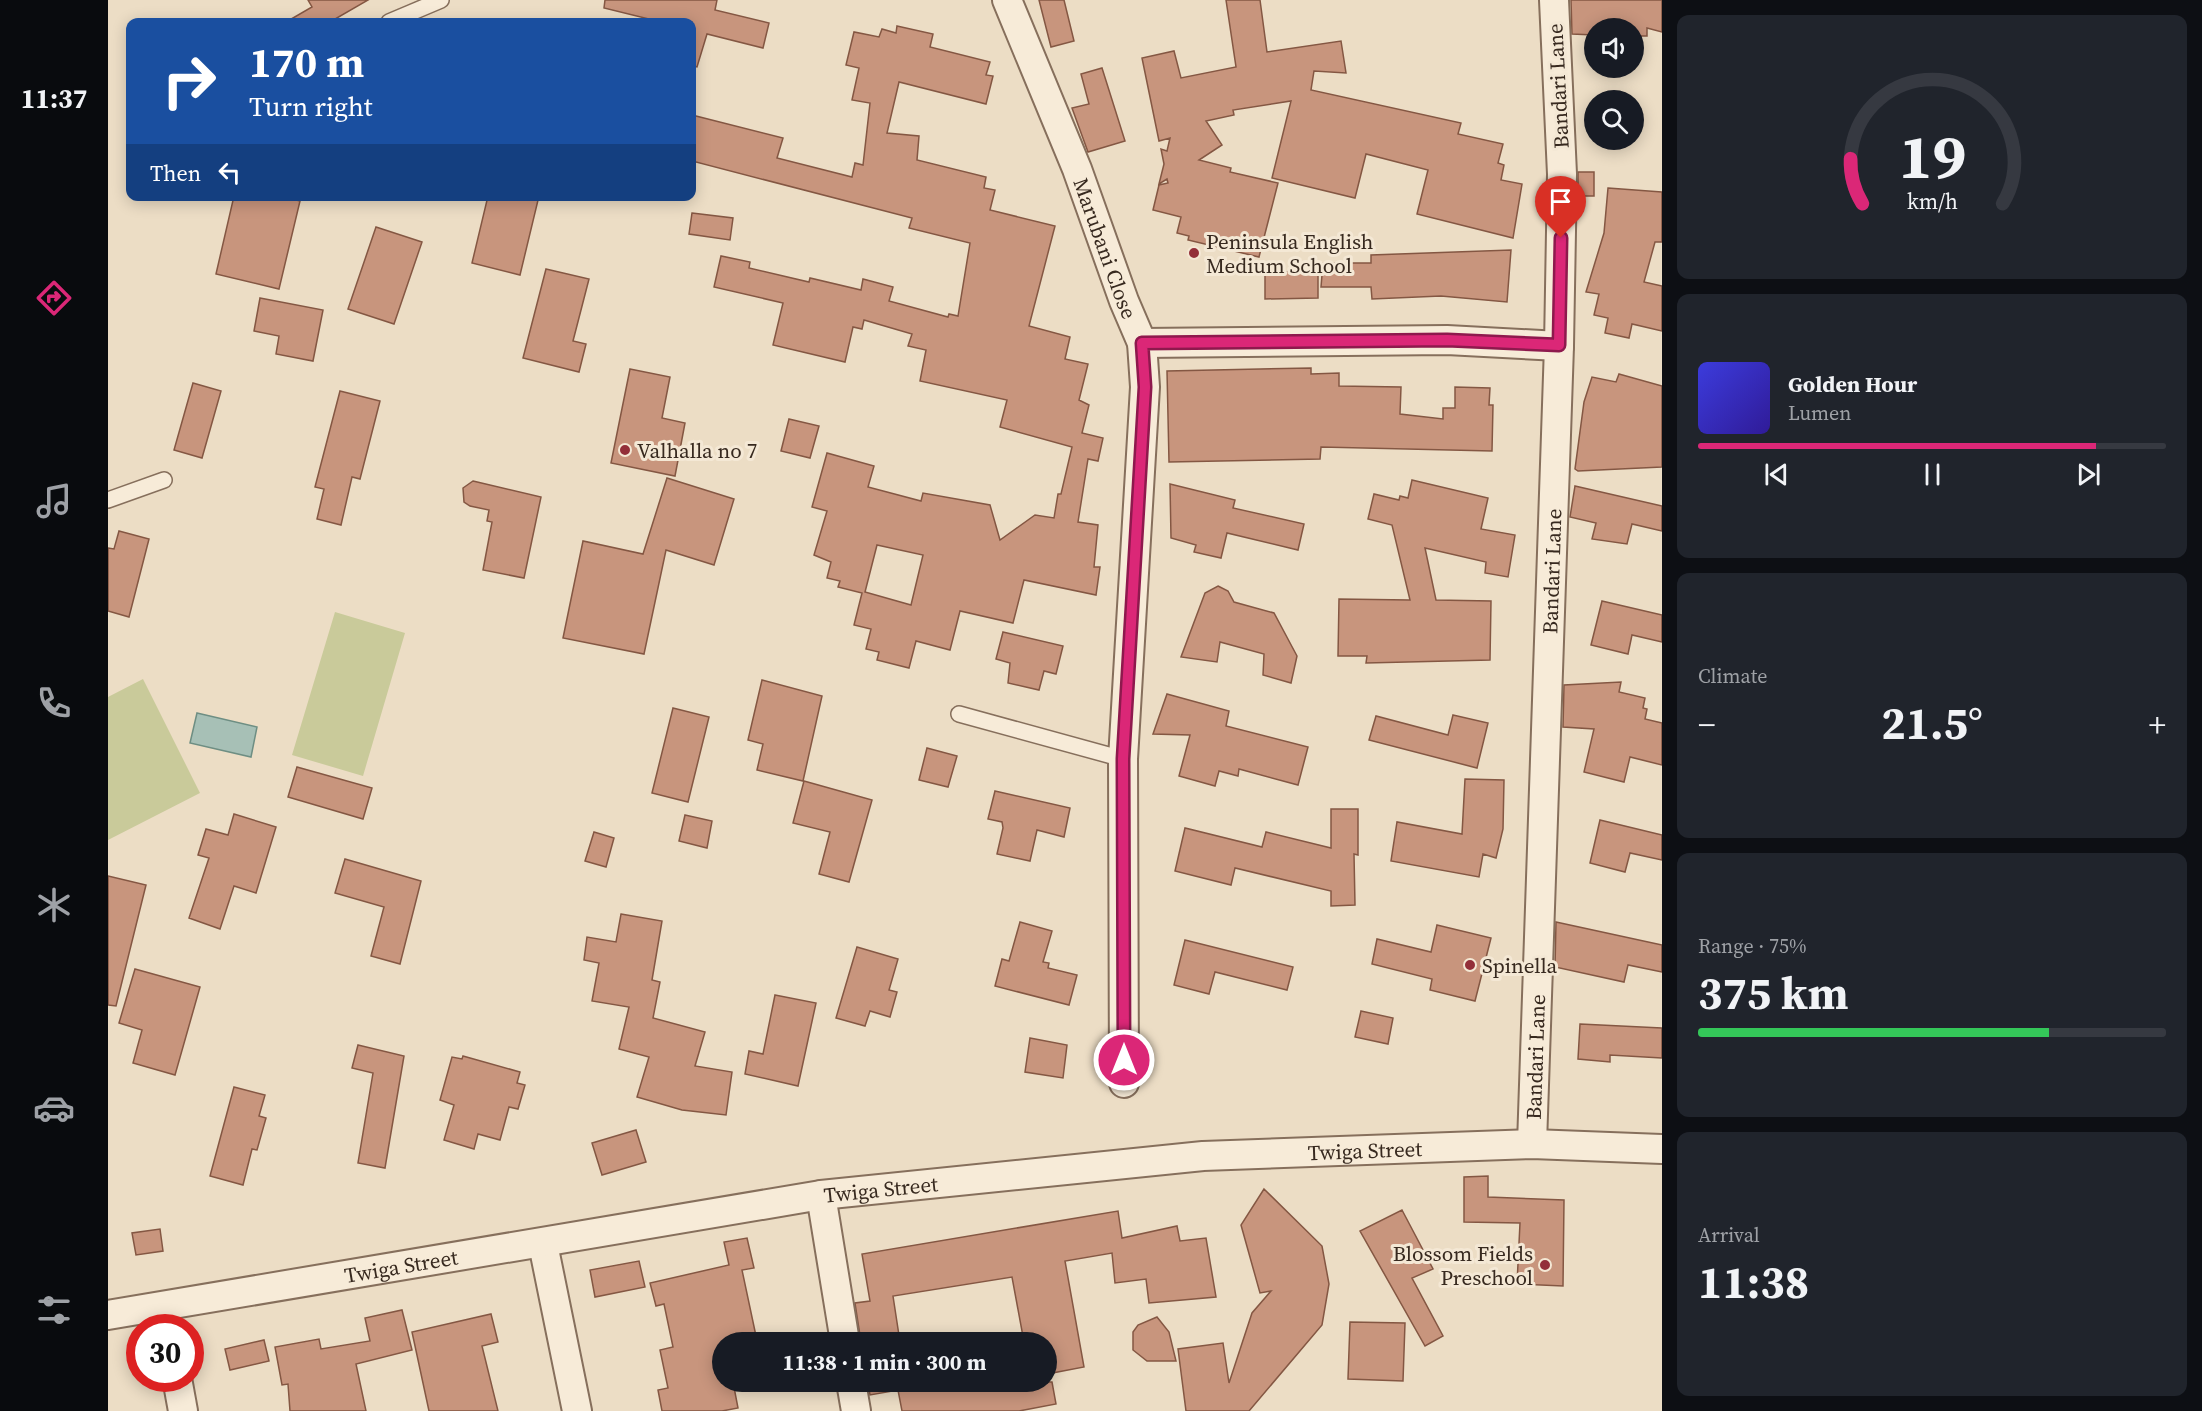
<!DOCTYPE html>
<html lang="en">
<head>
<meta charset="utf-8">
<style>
  body { margin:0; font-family:"Source Serif 4",serif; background:#20242c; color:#f1f3f6; height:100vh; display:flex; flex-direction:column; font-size:22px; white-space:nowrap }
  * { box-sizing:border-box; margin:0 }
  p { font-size:20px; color:#9ea1a6 }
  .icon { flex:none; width:33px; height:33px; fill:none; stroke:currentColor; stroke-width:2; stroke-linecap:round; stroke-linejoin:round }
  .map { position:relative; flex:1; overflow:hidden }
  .details { display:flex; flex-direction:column; gap:15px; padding:15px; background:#0d0f14; width:540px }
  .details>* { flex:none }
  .hud { position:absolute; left:18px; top:18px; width:570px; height:183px; border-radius:12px; box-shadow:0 3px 15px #0003; background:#1a4fa0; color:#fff; overflow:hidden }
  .fabs { position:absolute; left:1476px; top:18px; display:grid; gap:12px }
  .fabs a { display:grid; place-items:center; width:60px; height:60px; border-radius:50%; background:#171b24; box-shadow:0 3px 15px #0003; font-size:30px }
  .speed { position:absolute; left:18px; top:1314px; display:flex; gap:12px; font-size:30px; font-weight:700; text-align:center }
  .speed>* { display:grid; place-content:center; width:78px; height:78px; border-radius:50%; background:#171b24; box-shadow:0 3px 15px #0003; line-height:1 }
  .speed .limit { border:9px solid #d22; background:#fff; color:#111 }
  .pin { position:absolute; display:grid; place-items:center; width:51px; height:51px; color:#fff; margin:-62px -26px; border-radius:50% 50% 50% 0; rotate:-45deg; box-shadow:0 0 6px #0007 }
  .pin .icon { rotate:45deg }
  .me { position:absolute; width:66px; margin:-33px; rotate:0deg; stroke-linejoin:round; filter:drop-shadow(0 0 4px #0008) }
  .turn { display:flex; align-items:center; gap:21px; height:126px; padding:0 24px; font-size:27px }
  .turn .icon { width:78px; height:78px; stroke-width:2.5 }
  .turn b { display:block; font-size:42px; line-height:51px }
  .then { display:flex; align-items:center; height:57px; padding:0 24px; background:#0003; gap:12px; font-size:22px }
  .big { font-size:45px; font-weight:700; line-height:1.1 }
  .details .tile { flex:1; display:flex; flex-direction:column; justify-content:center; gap:9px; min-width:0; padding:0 21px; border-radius:12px; background:#20242c }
  .details .dial { align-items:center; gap:0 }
  .dial svg { height:156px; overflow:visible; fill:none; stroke:#363941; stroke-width:7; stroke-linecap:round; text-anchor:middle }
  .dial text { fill:#f1f3f6; stroke:none }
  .song { display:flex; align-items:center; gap:18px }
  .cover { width:72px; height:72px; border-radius:9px; background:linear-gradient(135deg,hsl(240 70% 55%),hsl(250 70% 35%)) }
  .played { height:6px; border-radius:3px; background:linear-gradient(90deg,#db2777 85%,#363941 85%) }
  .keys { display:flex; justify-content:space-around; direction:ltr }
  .heat { display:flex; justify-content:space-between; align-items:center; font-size:33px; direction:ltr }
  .charge { height:9px; border-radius:4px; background:linear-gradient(90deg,#34c759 75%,#363941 0) }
  .trip { position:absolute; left:604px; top:1332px; width:345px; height:60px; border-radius:30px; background:#171b24; box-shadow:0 3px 15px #0003; font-weight:700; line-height:60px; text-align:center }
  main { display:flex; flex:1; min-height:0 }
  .dock { display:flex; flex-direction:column; width:108px; justify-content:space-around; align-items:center; background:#090b0e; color:#9ea1a6 }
  .dock .icon { width:42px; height:42px }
  .dock .selected { color:#db2777 }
  .dock b { font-size:27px; color:#f1f3f6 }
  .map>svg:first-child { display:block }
  .green { fill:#c9ca9a }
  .water { fill:#a7c0b6; stroke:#6e8e83; stroke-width:1.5 }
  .building { fill:#c8957d; stroke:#845743; stroke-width:1.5; fill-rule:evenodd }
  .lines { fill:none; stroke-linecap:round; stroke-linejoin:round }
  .service-casing { stroke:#866f5c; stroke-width:18 }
  .minor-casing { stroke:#866f5c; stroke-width:32 }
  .service { stroke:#f7ebd8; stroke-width:15 }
  .minor { stroke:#f7ebd8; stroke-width:28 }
  .route-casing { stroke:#8e194d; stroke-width:15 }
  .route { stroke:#db2777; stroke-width:10 }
  .poi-dot { fill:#932f39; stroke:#f4e8d5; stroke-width:2 }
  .labels { text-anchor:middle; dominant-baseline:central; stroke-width:6; stroke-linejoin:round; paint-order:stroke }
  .street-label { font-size:21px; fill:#37291f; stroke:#f4e8d5 }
  .poi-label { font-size:21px; fill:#37291f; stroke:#f4e8d5; text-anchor:start }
</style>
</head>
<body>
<main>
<nav class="dock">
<b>11:37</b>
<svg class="icon selected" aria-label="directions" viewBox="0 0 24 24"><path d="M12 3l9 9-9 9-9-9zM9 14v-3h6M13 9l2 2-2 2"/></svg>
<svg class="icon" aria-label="music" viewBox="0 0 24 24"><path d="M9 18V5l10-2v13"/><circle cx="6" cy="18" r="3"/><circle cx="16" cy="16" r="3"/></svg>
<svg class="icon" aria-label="phone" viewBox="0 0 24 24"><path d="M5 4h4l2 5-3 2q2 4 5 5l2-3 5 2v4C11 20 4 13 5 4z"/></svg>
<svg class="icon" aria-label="climate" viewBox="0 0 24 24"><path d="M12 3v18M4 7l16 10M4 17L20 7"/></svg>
<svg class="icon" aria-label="car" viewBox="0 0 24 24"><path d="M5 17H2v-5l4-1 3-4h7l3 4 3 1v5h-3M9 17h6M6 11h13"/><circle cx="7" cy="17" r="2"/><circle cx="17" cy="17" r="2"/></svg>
<svg class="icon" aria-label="filters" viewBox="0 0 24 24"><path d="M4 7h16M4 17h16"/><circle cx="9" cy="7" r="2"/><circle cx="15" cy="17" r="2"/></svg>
</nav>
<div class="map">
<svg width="1554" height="1411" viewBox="0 0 1554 1411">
  <rect width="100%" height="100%" fill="#ecddc5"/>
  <!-- green -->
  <path class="green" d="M227 612 297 633 255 776 184 755Z
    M35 679 92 793 0 840V697Z"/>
  <!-- water -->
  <path class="water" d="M89 713 149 727 143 757 82 743Z"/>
  <!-- building -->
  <path class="building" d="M200 0H260L222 22H178L204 7Z
    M497 0H609L607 10 661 23 655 48 599 34 589 67 584 66V22H553L496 8Z
    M931 0H956L966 41 943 47Z
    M1118 0H1152L1159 52 1233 41 1238 73 1206 71 1203 90 1353 123 1350 134 1395 144 1390 163 1396 165 1393 180 1414 184 1405 238 1309 214 1320 170 1258 154 1247 198 1164 178 1183 101 1125 110 1126 115 1098 121 1114 145 1091 160 1123 168 1122 172 1170 183 1151 257 1080 240 1081 236 1069 233 1073 217 1045 210 1051 185 1060 183 1059 179 1051 184 1056 164 1053 149 1059 151 1062 138 1051 141 1034 58 1066 51 1073 78 1128 67Z
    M1463 0H1554V32L1539 28V36H1526V28H1486V35L1464 34Z
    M789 26 825 34 822 47 882 62 878 75 885 76 878 104 791 82 779 133 811 136 809 160 878 177 876 188 887 190 882 210 947 226 921 326 962 337 957 359 980 364 971 400 981 405 974 433 995 438 990 461 980 459 970 522 990 525 986 567H992L988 595 916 580 905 623 852 611 842 650 808 641 801 668 769 660 771 652 758 649 763 629 746 625 754 593 730 587 732 581 719 578 723 562 706 555 719 511 704 507 719 453 766 466 760 487 813 501 815 493 882 505 892 540 927 515 946 518 950 494H953L964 447 892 427 899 400 812 381 818 350 800 346 804 334 756 320 754 329 745 327 737 362 665 345 675 303 606 287 613 256 642 262 641 268 701 282 702 278 753 290 755 279 785 287 781 301 840 317 841 314 850 316 862 243 801 228 804 218 584 161V115L675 138 669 158 744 177 747 163 755 165 762 103 744 100 751 68 738 65 746 32 771 37 774 29 788 33ZM769 545 815 555 803 605 757 592Z
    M994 68 1017 141 980 152 964 108 981 104 973 74Z
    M1470 172H1486V196H1470Z
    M1500 188 1554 192V242H1547L1536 282 1554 286V331L1524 324 1521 338 1497 333 1500 318 1486 315 1491 294 1478 292 1496 233Z
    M126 196H174L192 201 171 289 108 274Z
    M380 196H431L412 275 364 263Z
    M584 213 625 218 622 240 581 234Z
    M268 227 314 242 286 324 240 309Z
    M1403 250 1399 302 1333 296 1264 299 1263 287H1213L1215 263H1263V255Z
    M438 269 481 279 465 341 478 344 471 372 415 358Z
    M1210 271V298L1157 299V272Z
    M152 298 215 310 205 361 168 354 171 336 146 331Z
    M1203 368V374L1231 373V386L1293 387 1292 414 1335 419V408H1347V387L1382 388 1381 405H1385L1384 451 1213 447 1212 459 1061 462 1059 371Z
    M522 369 562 377 554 418 577 423 567 476 503 463Z
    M1511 374 1554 386V467L1470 471 1467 469 1476 402 1484 377 1508 382Z
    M85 383 113 391 94 458 66 450Z
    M232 391 272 401 252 479 244 477 233 525 209 519 216 489 207 487Z
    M681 419 711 426 702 458 673 451Z
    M559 478 626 499 606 565 558 550 536 654 455 638 475 541 535 554Z
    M1304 480 1380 498 1373 529 1407 535 1400 577 1377 573 1378 562 1317 548 1328 600 1383 601 1382 660 1258 663 1259 656H1230L1231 599 1302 600 1284 525 1260 519 1266 494 1291 500 1292 496 1300 498Z
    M365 481 433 497 416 578 375 570 384 522 379 521 381 510 362 506 356 502 355 488Z
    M1062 484 1127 500 1125 508 1196 524 1190 550 1119 533 1113 558 1086 552 1088 545 1063 538Z
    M1467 486 1554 506V531L1524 524 1519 544 1484 539 1488 523 1462 517Z
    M11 531 41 539 21 617 0 611V548L6 549Z
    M1110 586 1120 591 1126 602 1166 613 1189 656 1183 683 1155 675 1156 654 1112 642 1109 662 1073 657 1097 593Z
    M1494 601 1554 615V642L1524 635 1520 654 1483 645Z
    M895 632 955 646 948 674 936 671 931 690 900 683 902 663 888 659Z
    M654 680 714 696 695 781 649 770 655 744 640 740Z
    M1513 682 1511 692 1537 698 1535 708 1539 709 1537 719 1554 723V765L1522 757 1516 782 1476 772 1486 729 1455 727 1456 685Z
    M1059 694 1121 711 1118 726 1200 747 1190 785 1131 769 1130 776 1111 771 1107 786 1071 776 1082 735 1045 734Z
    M565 708 601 717 580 802 544 793Z
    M1345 715 1380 723 1369 768 1261 740 1268 716 1340 735Z
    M819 748 849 756 840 787 811 780Z
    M189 767 264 788 255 819 180 797Z
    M1357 779 1396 780 1395 829 1388 858 1375 854 1371 877 1283 861 1289 822 1354 834Z
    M696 781 764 800 741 882 711 874 722 832 685 823Z
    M887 791 962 808 956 837 929 830 922 861 889 854 895 828 894 822 880 819Z
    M1223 809H1250V855L1246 854 1247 905 1223 906V891L1127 868 1123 885 1067 871 1077 828 1154 847 1158 832 1223 848Z
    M126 814 168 827 148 893 126 886 112 929 81 918 101 858 90 855 98 829 120 835Z
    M577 815 604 821 599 848 571 841Z
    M1492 820 1554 835V860L1522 853 1517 872 1482 863Z
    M486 832 506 838 498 867 477 861Z
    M237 859 313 881 292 964 263 956 276 907 227 893Z
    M0 876 38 885 8 1006 0 1005Z
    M513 914 554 921 544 980 552 982 545 1018 597 1032 587 1066 624 1072 618 1115 574 1110 529 1097 541 1057 511 1049 521 1007 484 1001 491 963 476 960 479 937 508 942Z
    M912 922 944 931 935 962 941 963 940 968 969 975 961 1005 887 986 894 959 901 961Z
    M1448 922 1554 945V972L1520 965 1516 982 1447 967Z
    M1329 925 1383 938 1367 1001 1322 990 1324 979 1264 964 1269 939 1323 952Z
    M1077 940 1185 967 1179 990 1107 972 1101 994 1066 985Z
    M749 947 790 959 781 990 789 992 782 1017 762 1011 757 1026 728 1018Z
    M27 969 92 987 67 1075 25 1063 34 1030 11 1023Z
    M667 995 708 1003 690 1086 637 1074 641 1051 655 1054Z
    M1253 1011 1285 1018 1280 1044 1247 1037Z
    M1472 1024 1554 1028V1058L1502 1055V1062L1470 1059Z
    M922 1038 959 1045 955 1078 917 1072Z
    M250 1045 296 1056 277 1168 250 1163 265 1073 244 1068Z
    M355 1056 412 1072 409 1083 417 1085 410 1109 401 1107 392 1140 370 1134 366 1149 336 1140 346 1105 332 1100 344 1057 354 1059Z
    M126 1087 157 1095 151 1116 158 1118 149 1150 144 1149 135 1185 102 1176Z
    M528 1130 538 1162 494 1175 484 1143Z
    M1380 1176V1197L1456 1200 1455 1286 1409 1284 1412 1223 1356 1222V1177Z
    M1156 1189 1214 1246 1221 1284 1214 1325 1141 1411H1078L1070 1349 1115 1343 1121 1383 1144 1313 1163 1291 1152 1293 1133 1225Z
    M1294 1210 1325 1269 1304 1278 1335 1336 1317 1346 1252 1231Z
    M1010 1211 1014 1238 1069 1226 1072 1241 1098 1238 1108 1297 1041 1303 1038 1279 1007 1283 1004 1253 957 1261 976 1367 939 1374V1342H916L904 1277 785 1296 792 1342H753L747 1303 762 1301 754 1254Z
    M52 1229 55 1251 28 1255 24 1233Z
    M639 1238 646 1268 634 1270 648 1336 615 1342V1382H625L630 1408 614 1411H554L550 1390 560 1388 552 1350 565 1347 556 1304 548 1306 542 1283 621 1265 616 1242Z
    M531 1261 537 1287 487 1297 482 1270Z
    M294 1310 304 1350 248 1364 258 1411H182L180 1384 174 1385 167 1347 211 1339 213 1349 262 1341 257 1318Z
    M383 1314 390 1342 374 1346 390 1411H321L304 1332Z
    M1049 1317 1061 1332 1068 1361H1039L1025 1350V1332L1030 1325Z
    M1242 1322 1297 1323 1295 1381 1240 1379Z
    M156 1340 161 1361 122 1370 117 1349Z
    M760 1382H944L948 1404 911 1411H794L790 1390 762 1395Z"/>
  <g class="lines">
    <!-- service casing -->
    <g class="service-casing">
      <path id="service" d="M281 22 333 0
        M0 500 56 480
        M851 714 1015 759"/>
    </g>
    <!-- minor casing -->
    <g class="minor-casing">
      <g id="minor">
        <path id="s1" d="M899 0 969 169 1016 301 1034 343 1037 387 1015 759 1016 1083"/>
        <path d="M1034 343 1339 340 1451 346"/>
        <path id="s2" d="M1424 1144 1451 346 1454 174 1446 0"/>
        <path d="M713 1195 737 1342"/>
        <path d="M435 1244 469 1411"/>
        <path id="s3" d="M0 1315 713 1195 1095 1156 1424 1144 1554 1149"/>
        <path d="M69 1378 75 1411"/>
        <path d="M743 1382 748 1411"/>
      </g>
    </g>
    <!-- service -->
    <use href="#service" class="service"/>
    <!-- minor -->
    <use href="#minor" class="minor"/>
  </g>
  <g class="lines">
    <!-- route casing -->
    <g class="route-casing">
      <path id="route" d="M1016 1060 1015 759 1037 387 1034 343 1339 340 1451 345 1453 238"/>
    </g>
    <!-- route -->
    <use href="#route" class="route"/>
  </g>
  <!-- markers -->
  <g class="poi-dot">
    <circle cx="1086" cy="253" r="6"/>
    <circle cx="517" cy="450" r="6"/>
    <circle cx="1362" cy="965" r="6"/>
    <circle cx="1437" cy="1265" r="6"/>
  </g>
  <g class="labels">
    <!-- street labels -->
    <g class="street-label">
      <text transform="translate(1450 86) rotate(-93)">Bandari Lane</text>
      <text stroke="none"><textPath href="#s1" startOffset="267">Marubani Close</textPath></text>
      <text stroke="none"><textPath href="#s2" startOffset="573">Bandari Lane</textPath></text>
      <text stroke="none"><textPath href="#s2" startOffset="87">Bandari Lane</textPath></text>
      <text stroke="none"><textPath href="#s3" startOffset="1269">Twiga Street</textPath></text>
      <text stroke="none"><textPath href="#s3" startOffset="783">Twiga Street</textPath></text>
      <text stroke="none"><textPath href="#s3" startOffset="297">Twiga Street</textPath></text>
    </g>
    <!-- poi labels -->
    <g class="poi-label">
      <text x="1098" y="241">Peninsula English<tspan x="1098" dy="24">Medium School</tspan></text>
      <text x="529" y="450">Valhalla no 7</text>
      <text x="1374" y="965">Spinella</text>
      <text x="1425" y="1253" text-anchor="end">Blossom Fields<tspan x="1425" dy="24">Preschool</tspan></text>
    </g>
  </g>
</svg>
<div class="fabs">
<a><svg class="icon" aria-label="sound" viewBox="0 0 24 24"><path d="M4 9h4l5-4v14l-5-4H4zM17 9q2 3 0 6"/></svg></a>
<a><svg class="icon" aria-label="search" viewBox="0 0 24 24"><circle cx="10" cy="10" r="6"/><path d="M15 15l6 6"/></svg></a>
</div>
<div class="speed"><div class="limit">30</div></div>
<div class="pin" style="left:1453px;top:238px;background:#d93025"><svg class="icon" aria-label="arrive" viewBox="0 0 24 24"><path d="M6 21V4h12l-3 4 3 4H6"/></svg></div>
<svg class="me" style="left:1016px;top:1060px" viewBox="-20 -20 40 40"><circle r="17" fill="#db2777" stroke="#fff" stroke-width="3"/><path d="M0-11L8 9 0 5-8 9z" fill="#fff"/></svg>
<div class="trip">11:38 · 1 min · 300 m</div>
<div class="hud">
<div class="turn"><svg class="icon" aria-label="right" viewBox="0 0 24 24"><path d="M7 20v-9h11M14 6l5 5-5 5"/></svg><div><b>170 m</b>Turn right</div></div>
<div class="then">Then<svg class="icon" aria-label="left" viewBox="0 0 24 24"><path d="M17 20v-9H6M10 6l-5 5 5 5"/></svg></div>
</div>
</div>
<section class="details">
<div class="tile dial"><svg viewBox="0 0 100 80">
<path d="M14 69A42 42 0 1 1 86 69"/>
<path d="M14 69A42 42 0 0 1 8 46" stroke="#db2777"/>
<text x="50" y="56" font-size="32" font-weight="700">19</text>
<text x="50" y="72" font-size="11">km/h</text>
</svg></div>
<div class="tile">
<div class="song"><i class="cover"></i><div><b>Golden Hour</b><p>Lumen</p></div></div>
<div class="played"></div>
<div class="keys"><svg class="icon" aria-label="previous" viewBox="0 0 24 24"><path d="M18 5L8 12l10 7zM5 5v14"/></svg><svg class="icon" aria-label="pause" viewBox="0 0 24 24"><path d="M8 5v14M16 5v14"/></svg><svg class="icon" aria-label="next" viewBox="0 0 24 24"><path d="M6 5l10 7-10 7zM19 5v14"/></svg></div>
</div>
<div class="tile"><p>Climate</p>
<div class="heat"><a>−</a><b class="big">21.5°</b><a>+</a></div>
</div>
<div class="tile"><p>Range · 75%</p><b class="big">375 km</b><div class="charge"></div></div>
<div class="tile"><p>Arrival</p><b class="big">11:38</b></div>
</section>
</main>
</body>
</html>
